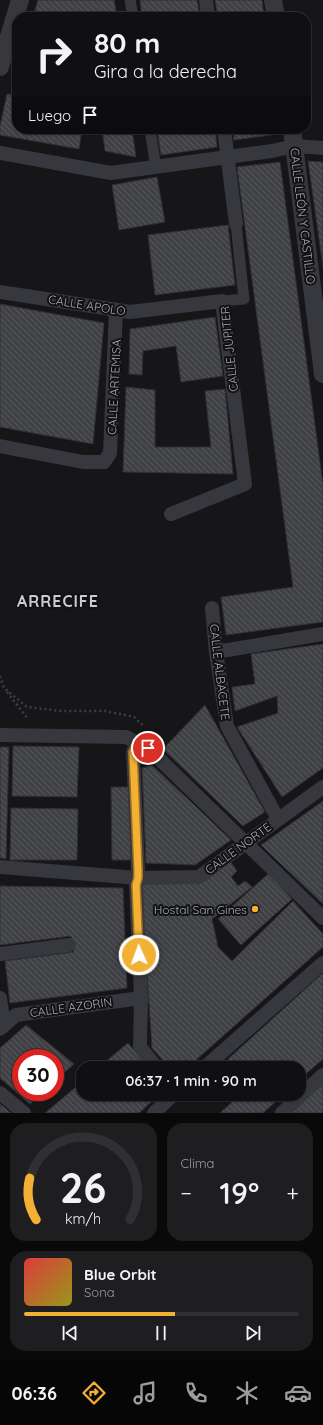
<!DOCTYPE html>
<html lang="es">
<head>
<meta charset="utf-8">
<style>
  body { margin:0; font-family:Quicksand,sans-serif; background:#1e1e20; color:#f1f3f6; height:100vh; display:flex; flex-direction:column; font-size:15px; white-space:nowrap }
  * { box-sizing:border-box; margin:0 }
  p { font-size:13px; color:#9c9d9f }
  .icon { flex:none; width:22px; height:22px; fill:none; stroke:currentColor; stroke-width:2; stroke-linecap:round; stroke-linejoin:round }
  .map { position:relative; height:1113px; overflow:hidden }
  .drawer { display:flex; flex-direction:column; gap:10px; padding:10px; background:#09090a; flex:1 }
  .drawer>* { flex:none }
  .hud { position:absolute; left:12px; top:12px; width:299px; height:122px; border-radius:16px; box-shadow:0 1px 3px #0004,0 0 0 1px #303032; background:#101012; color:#f1f3f6; overflow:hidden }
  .speed { position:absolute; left:12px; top:1049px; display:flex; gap:8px; font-size:20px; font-weight:700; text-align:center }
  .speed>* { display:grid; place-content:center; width:52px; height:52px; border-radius:50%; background:#101012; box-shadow:0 1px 3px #0004,0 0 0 1px #303032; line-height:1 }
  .speed .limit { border:6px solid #d22; background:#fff; color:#111 }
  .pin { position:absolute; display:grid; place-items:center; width:34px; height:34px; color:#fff; margin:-17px; border:2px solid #fff; border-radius:50%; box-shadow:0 1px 4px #0007 }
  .me { position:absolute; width:44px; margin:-22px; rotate:358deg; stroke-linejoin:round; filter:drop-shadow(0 0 3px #0008) }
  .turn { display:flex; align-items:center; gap:14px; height:84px; padding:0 16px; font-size:18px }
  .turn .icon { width:52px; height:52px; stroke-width:2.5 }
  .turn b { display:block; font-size:28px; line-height:34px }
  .then { display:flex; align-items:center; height:38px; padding:0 16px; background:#0003; gap:8px; font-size:15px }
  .big { font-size:30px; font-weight:600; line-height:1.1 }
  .drawer .tile { flex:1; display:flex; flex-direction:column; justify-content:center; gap:6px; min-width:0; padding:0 14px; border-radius:16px; background:#1e1e20 }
  .drawer .dial { align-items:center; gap:0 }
  .dial svg { height:104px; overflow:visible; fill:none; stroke:#303032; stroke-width:7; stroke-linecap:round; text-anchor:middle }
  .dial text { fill:#f1f3f6; stroke:none }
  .song { display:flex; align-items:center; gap:12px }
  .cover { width:48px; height:48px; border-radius:6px; background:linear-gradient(135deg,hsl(0 70% 55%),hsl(60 70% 35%)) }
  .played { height:4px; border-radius:2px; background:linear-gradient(90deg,#f2b134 55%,#303032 55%) }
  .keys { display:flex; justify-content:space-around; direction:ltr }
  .heat { display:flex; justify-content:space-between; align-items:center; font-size:22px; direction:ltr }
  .drawer .tiles { flex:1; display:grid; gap:10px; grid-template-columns:1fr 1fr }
  .tile:last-child { grid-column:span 2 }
  .trip { position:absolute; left:76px; top:1061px; width:230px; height:40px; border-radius:16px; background:#101012; box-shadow:0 1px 3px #0004,0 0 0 1px #303032; font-weight:600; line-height:40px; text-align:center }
  .tabs { display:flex; height:64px; justify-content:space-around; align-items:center; background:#060607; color:#9c9d9f }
  .tabs .icon { width:28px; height:28px }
  .tabs .current { color:#f2b134 }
  .tabs b { font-size:18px; color:#f1f3f6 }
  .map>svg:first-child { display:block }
  .building { fill:url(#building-back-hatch); stroke:#303034 }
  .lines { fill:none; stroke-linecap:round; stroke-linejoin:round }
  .path { stroke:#3d3f44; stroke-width:2.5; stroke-dasharray:2 3; stroke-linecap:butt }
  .pedestrian { stroke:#37383d; stroke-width:11 }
  .minor { stroke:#37383d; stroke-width:14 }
  .tertiary { stroke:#37383d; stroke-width:18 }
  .route-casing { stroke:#9d7322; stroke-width:10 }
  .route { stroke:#f2b134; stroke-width:7 }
  .poi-dot { fill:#f2b134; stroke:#111113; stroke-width:1.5 }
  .labels { text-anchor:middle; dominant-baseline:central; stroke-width:4; stroke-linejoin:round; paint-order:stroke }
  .street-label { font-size:12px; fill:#a8adb8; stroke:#111113 }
  .poi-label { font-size:12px; fill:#a8adb8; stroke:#111113; text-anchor:end }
  .district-label { font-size:16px; font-weight:bold; letter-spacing:1px; fill:#c9ccd4; stroke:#111113 }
</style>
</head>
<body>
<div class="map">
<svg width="323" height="1113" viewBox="0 0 323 1113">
  <defs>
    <pattern id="building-back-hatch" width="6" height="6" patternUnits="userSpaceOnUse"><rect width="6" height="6" fill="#404145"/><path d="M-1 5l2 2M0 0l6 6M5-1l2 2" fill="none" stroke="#595a5e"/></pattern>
  </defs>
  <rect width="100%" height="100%" fill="#161618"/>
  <!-- building -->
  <path class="building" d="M38 0H114L117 17H33Z
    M140 0H197L200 17H142Z
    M215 0H262L264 17H218Z
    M7 94 17 95V129H82L79 149 0 135V126Z
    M102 129H132L136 157 105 151Z
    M157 129H215L217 147 161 155Z
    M233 129H279V134L234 140Z
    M308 161 323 162V267Z
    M280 162 323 485V622L226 635 221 597 293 587 237 167Z
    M157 177 165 222 119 230 112 185Z
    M228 225 235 285 155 295 148 235Z
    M0 304 104 323 93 444 0 427Z
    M215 317 223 376 181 382 176 346 143 351 142 375 129 374 130 329Z
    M126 387 155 390V447H211L205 391 225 389 233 474 123 472Z
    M323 644V768L282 797 237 727 278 713 277 696 235 711 232 687 255 684 251 654Z
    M205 705 265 812 243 826 163 749Z
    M13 746 79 747 77 797 12 796Z
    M0 747H9L6 859 0 858Z
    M152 765 231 840 195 865 146 863 142 768Z
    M111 787H131V860H112Z
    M323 801V904L261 845Z
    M11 808 78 809 77 860H10Z
    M230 861 237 871 231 877 238 886 245 881 252 887 212 919 218 947 232 961 293 901 323 934V947L187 1068H170L152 1048 141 882 209 878Z
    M269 873 292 899 241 945 218 919Z
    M0 886 123 888 127 988 10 1003 5 961 74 952 71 936 0 945Z
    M323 973V1059L299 1080V1068H237L228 1059Z
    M26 1025 74 1064 55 1081V1058H21V1092H43L30 1104 0 1078V1048Z
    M128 1043 149 1068H98Z
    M83 1081V1094H160L139 1113H45Z
    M323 1083V1113H291Z
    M241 1094H284L263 1113H220Z
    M0 1104 11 1113H0Z"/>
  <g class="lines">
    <!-- path -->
    <path class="path" d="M0 676 4 688 27 707 61 711H106L134 717 145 727
      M7 692 28 719"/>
    <!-- pedestrian -->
    <path class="pedestrian" d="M130 0 133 17
      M150 129 156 168
      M222 301 244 299 236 224"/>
    <!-- minor -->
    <path class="minor" d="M206 0 208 17
      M224 129 236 224
      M0 153 111 173 272 151 294 146 323 148
      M0 292 130 312 222 301 245 484 171 514
      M0 446 83 462H104L110 453 116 310
      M212 608 216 652 227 726 278 819
      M216 652 323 634
      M0 735 126 737 148 748 323 918
      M137 743 133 752 138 870V878L136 885 141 998 140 1047 157 1068
      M0 867 138 878 199 877 323 787
      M0 954 69 945
      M0 998 4 1025
      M0 1029 16 1015 141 998
      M204 1068 323 963
      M0 1093 24 1113
      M154 1113 174 1094
      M282 1113 323 1075"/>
    <!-- tertiary -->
    <path class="tertiary" d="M273 0 276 17
      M0 67 20 0
      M292 129 323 374"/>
  </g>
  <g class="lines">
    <!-- route casing -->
    <g class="route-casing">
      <path id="route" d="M139 955 136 885 138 878V870L133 752 137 743 148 748"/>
    </g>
    <!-- route -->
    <use href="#route" class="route"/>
  </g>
  <!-- markers -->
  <circle class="poi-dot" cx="255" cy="909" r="4"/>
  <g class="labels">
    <!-- street labels -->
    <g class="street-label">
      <text transform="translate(303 216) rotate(83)">CALLE LEÓN Y CASTILLO</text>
      <text transform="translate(87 305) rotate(9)">CALLE APOLO</text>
      <text transform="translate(229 349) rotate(-96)">CALLE JUPITER</text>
      <text transform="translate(114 387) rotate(-87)">CALLE ARTEMISA</text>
      <text transform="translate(220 672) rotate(83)">CALLE ALBACETE</text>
      <text transform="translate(238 848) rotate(-36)">CALLE NORTE</text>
      <text transform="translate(71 1007) rotate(-8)">CALLE AZORIN</text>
    </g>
    <!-- poi labels -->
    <g class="poi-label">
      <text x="247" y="909">Hostal San Gines</text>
    </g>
    <!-- district labels -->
    <g class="district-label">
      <text x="58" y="601">ARRECIFE</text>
    </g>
  </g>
</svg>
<div class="speed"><div class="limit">30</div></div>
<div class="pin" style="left:148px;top:748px;background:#d93025"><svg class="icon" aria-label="arrive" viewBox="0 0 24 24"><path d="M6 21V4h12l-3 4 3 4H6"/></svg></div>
<svg class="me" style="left:139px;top:955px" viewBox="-20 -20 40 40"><circle r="17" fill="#f2b134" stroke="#fff" stroke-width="3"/><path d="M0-11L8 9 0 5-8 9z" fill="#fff"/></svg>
<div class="trip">06:37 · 1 min · 90 m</div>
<div class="hud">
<div class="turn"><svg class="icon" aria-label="right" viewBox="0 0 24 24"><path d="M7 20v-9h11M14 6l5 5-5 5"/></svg><div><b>80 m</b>Gira a la derecha</div></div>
<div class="then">Luego<svg class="icon" aria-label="arrive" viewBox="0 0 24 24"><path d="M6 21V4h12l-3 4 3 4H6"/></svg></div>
</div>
</div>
<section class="drawer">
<div class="tiles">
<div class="tile dial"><svg viewBox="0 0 100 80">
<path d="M14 69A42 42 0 1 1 86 69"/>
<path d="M14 69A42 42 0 0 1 9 37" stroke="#f2b134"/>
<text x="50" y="56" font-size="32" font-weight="700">26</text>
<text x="50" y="72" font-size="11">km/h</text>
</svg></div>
<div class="tile"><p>Clima</p>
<div class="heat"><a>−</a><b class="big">19°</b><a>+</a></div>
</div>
<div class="tile">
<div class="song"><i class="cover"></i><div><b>Blue Orbit</b><p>Sona</p></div></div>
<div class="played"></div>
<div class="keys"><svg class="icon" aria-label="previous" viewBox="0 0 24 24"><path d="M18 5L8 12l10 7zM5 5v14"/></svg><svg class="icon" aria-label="pause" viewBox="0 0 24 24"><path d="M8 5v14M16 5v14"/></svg><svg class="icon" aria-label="next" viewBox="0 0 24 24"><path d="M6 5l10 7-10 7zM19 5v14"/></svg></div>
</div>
</div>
</section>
<nav class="tabs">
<b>06:36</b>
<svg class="icon current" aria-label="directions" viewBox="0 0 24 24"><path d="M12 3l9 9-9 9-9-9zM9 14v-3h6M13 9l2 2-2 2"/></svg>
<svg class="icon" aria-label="music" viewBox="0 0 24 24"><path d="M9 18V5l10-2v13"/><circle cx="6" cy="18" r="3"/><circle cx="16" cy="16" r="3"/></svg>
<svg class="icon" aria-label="phone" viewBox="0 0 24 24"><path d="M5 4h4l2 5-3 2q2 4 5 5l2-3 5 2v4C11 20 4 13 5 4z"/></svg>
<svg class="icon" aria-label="climate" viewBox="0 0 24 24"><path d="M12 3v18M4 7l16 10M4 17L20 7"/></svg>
<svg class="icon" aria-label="car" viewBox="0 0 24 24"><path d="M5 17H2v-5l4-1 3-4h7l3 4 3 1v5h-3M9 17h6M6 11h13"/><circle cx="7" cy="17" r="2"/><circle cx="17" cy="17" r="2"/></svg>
</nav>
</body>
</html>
